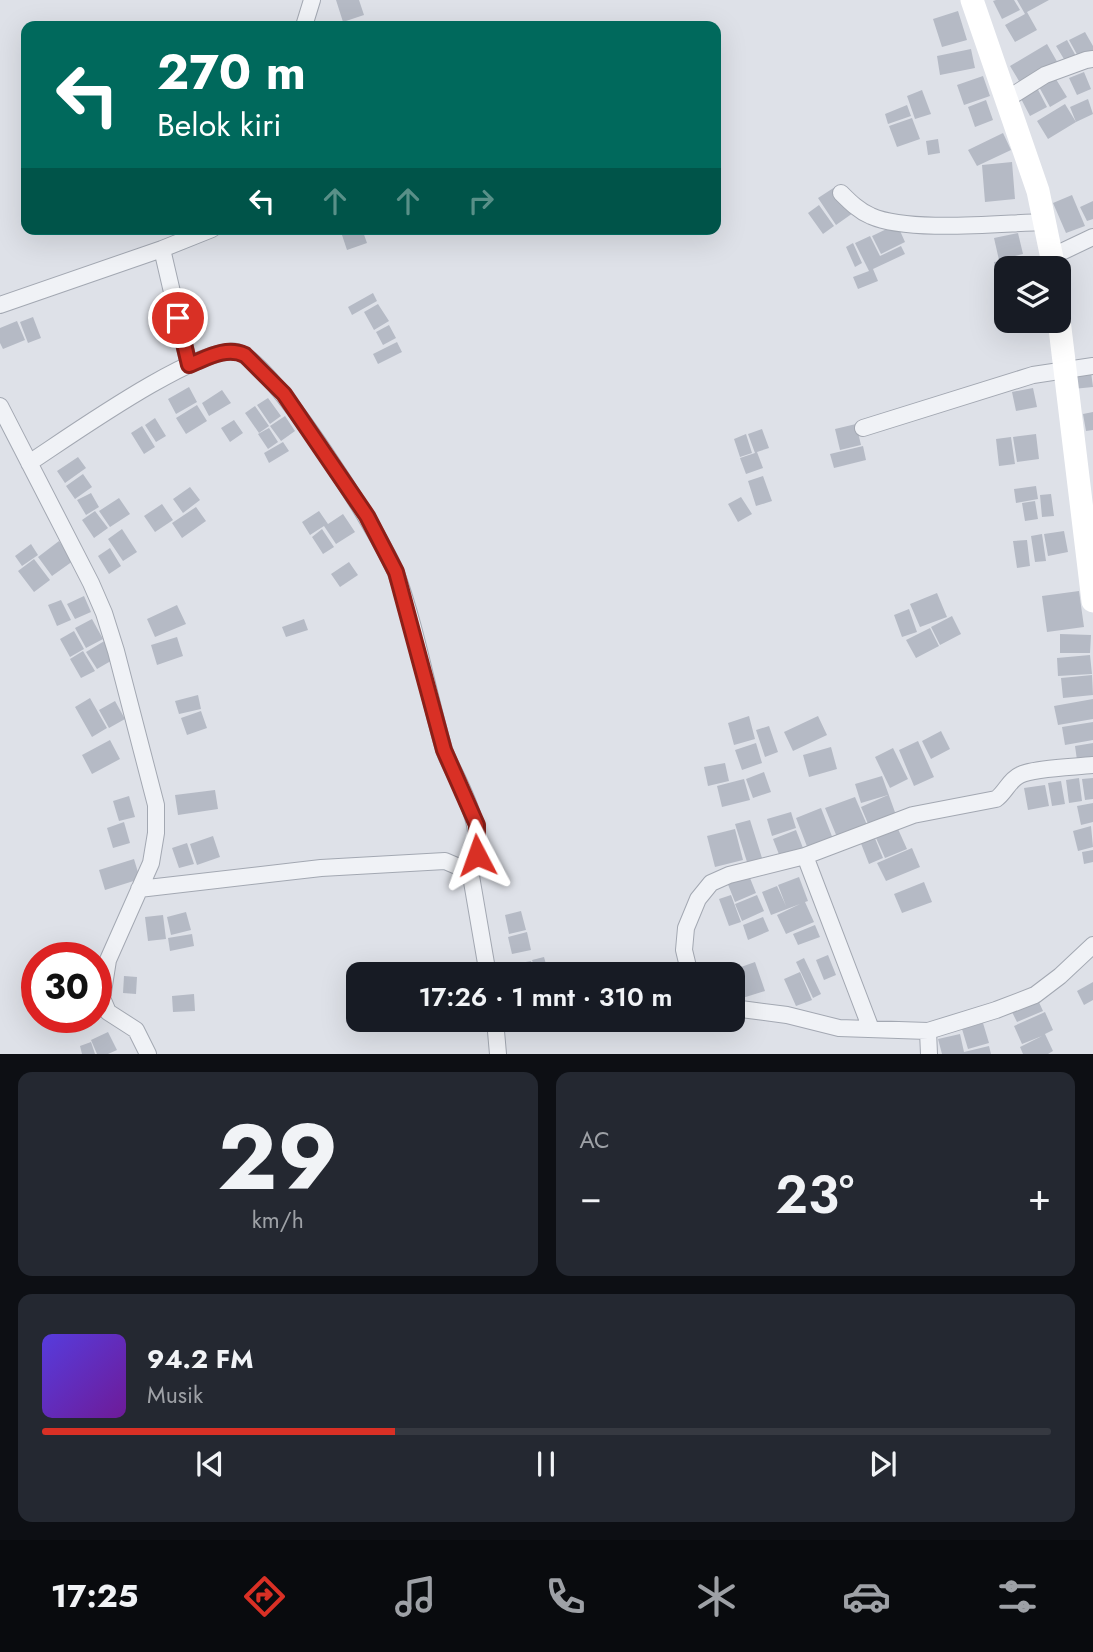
<!DOCTYPE html>
<html lang="id">
<head>
<meta charset="utf-8">
<style>
  body { margin:0; font-family:Jost,sans-serif; background:#242831; color:#f1f3f6; height:100vh; display:flex; flex-direction:column; font-size:26px; white-space:nowrap }
  * { box-sizing:border-box; margin:0 }
  p { font-size:23px; color:#9ea1a6 }
  .icon { flex:none; width:38px; height:38px; fill:none; stroke:currentColor; stroke-width:2; stroke-linecap:round; stroke-linejoin:round }
  .map { position:relative; height:1054px; overflow:hidden }
  .drawer { display:flex; flex-direction:column; gap:18px; padding:18px; background:#0d0f14; flex:1 }
  .drawer>* { flex:none }
  .guide { position:absolute; left:21px; top:21px; width:700px; height:214px; border-radius:14px; box-shadow:0 7px 28px #0002; background:#00695c; color:#fff; overflow:hidden }
  .controls { position:absolute; left:994px; top:256px; display:grid; gap:14px }
  .controls a { display:grid; place-items:center; width:77px; height:77px; border-radius:14px; background:#171b24; box-shadow:0 7px 28px #0002; font-size:35px }
  .speed { position:absolute; left:21px; top:942px; display:flex; gap:14px; font-size:35px; font-weight:700; text-align:center }
  .speed>* { display:grid; place-content:center; width:91px; height:91px; border-radius:50%; background:#171b24; box-shadow:0 7px 28px #0002; line-height:1 }
  .speed .limit { border:10px solid #d22; background:#fff; color:#111 }
  .pin { position:absolute; display:grid; place-items:center; width:60px; height:60px; color:#fff; margin:-30px; border:4px solid #fff; border-radius:50%; box-shadow:0 2px 7px #0007 }
  .me { position:absolute; width:77px; margin:-38px; rotate:356deg; stroke-linejoin:round; filter:drop-shadow(0 0 5px #0008) }
  .turn { display:flex; align-items:center; gap:24px; height:147px; padding:0 21px; font-size:32px }
  .turn .icon { width:91px; height:91px; stroke-width:2.5 }
  .turn b { display:block; font-size:49px; line-height:60px }
  .lanes { display:flex; align-items:center; height:66px; padding:0 21px; background:#0003; justify-content:center; gap:35px; direction:ltr }
  .lanes .off { opacity:.35 }
  .big { font-size:52px; font-weight:600; line-height:1.1 }
  .drawer .tile { flex:1; display:flex; flex-direction:column; justify-content:center; gap:10px; min-width:0; padding:0 24px; border-radius:14px; background:#242831 }
  .drawer .dial { align-items:center; gap:0 }
  .dial b { font-size:91px; line-height:1 }
  .song { display:flex; align-items:center; gap:21px }
  .cover { width:84px; height:84px; border-radius:10px; background:linear-gradient(135deg,hsl(250 70% 55%),hsl(280 70% 35%)) }
  .played { height:7px; border-radius:4px; background:linear-gradient(90deg,#d93025 35%,#363941 35%) }
  .keys { display:flex; justify-content:space-around; direction:ltr }
  .heat { display:flex; justify-content:space-between; align-items:center; font-size:38px; direction:ltr }
  .drawer .tiles { flex:1; display:grid; gap:18px; grid-template-columns:1fr 1fr }
  .tile:last-child { grid-column:span 2 }
  .trip { position:absolute; left:346px; top:962px; width:399px; height:70px; border-radius:14px; background:#171b24; box-shadow:0 7px 28px #0002; font-weight:600; line-height:70px; text-align:center }
  .tab-bar { display:flex; height:112px; justify-content:space-around; align-items:center; background:#090b0e; color:#9ea1a6 }
  .tab-bar .icon { width:49px; height:49px }
  .tab-bar .current { color:#d93025 }
  .tab-bar b { font-size:32px; color:#f1f3f6 }
  .map>svg:first-child { display:block }
  .building { fill:#b5bac5 }
  .lines { fill:none; stroke-linecap:round; stroke-linejoin:round }
  .street-casing { stroke:#a3a8b2; stroke-width:18 }
  .street { stroke:#f0f2f6; stroke-width:16 }
  .secondary { stroke:#fff; stroke-width:23 }
  .route-casing { stroke:#8d1f18; stroke-width:18 }
  .route { stroke:#d93025; stroke-width:12 }
</style>
</head>
<body>
<div class="map">
<svg width="1093" height="1054" viewBox="0 0 1093 1054">
  <rect width="100%" height="100%" fill="#dee1e8"/>
  <!-- building -->
  <path class="building" d="M336 0H359L364 15 343 22Z
    M996 0H1014L1020 10 1002 19 993 1Z
    M1017 0H1049L1027 12 1037 30 1015 42 1005 25 1025 14Z
    M958 11 967 40 942 47 933 19Z
    M1085 32 1093 46V51L1079 58 1069 40Z
    M1067 40 1077 58 1067 64 1056 46Z
    M1047 44 1059 65 1022 86 1010 66Z
    M971 49 975 68 940 75 937 56Z
    M1084 72 1091 89 1077 95 1069 78Z
    M983 76 990 96 964 105 957 85Z
    M1054 76 1067 97 1050 107 1038 85Z
    M1035 84 1047 107 1030 116 1018 93Z
    M922 90 931 114 915 119 907 96Z
    M1088 99 1093 114 1076 122 1048 139 1037 121 1065 104 1076 122 1070 107Z
    M986 100 993 120 975 127 968 107Z
    M907 105 911 116 888 124 885 114Z
    M912 118 920 139 897 147 889 126Z
    M1003 133 1011 150 977 166 968 150Z
    M938 139 940 153 928 155 926 141Z
    M1012 162 1015 199 985 202 982 165Z
    M835 187 853 213 836 225 818 198Z
    M1072 195 1085 226 1066 233 1053 203Z
    M1093 201V219L1087 221 1080 207Z
    M819 205 834 226 823 234 808 213Z
    M897 224 905 242 881 254 872 236Z
    M347 229H362L367 243 347 250 341 232Z
    M1018 233 1023 254 999 260 994 238Z
    M870 236 880 256 901 246 905 254 873 269 878 281 858 289 853 277 869 271 855 243Z
    M853 243 862 263 855 267 846 247Z
    M1036 256 1038 268H1019L1017 258Z
    M1015 259 1017 268H1006V285L998 287 994 262Z
    M373 293 377 301 352 315 348 307Z
    M378 304 389 321 374 330 364 312Z
    M33 317 41 338 28 343 20 322Z
    M17 321 25 340 3 349 0 343V328Z
    M389 325 396 338 383 345 376 332Z
    M397 342 402 352 378 364 373 354Z
    M1091 372 1093 387 1073 389 1072 375Z
    M189 387 197 402 176 414 168 399Z
    M1033 388 1037 407 1016 411 1012 392Z
    M222 390 231 403 209 416 202 403Z
    M268 398 281 416 270 424 257 405Z
    M197 405 207 421 186 434 176 418Z
    M255 406 269 426 259 433 245 413Z
    M1093 412V430L1086 431 1083 414Z
    M285 416 295 431 281 441 270 426Z
    M155 418 166 436 156 442 145 425Z
    M234 420 243 433 230 442 221 428Z
    M856 424 861 445 840 450 835 429Z
    M142 426 155 447 144 454 131 433Z
    M269 428 278 442 268 449 258 434Z
    M762 429 769 448 757 452 763 468 746 474 740 458 755 453 748 434Z
    M746 434 752 453 740 457 734 439Z
    M1036 434 1039 459 1017 462 1013 437Z
    M1011 437 1015 464 999 466 996 439Z
    M283 442 289 451 269 463 264 453Z
    M863 446 866 460 834 468 830 454Z
    M78 457 86 468 65 483 57 471Z
    M83 474 92 487 75 499 66 486Z
    M763 476 772 501 756 506 748 481Z
    M1036 486 1038 499 1016 503 1014 489Z
    M190 487 200 500 183 513 173 499Z
    M91 493 99 507 86 515 77 500Z
    M1051 494 1054 516 1042 517 1040 495Z
    M741 497 752 514 738 522 728 504Z
    M119 498 130 514 110 527 99 511Z
    M1035 501 1038 519 1025 521 1022 503Z
    M162 504 173 520 155 532 144 516Z
    M196 507 206 521 182 538 172 523Z
    M95 511 108 528 94 538 82 520Z
    M319 511 328 524 343 514 355 532 336 544 324 526 310 535 302 522Z
    M122 529 137 552 123 561 108 539Z
    M322 529 334 547 323 554 312 537Z
    M1064 531 1068 552 1048 556 1044 534Z
    M1042 534 1046 561 1035 562 1031 536Z
    M1027 540 1030 566 1017 568 1013 541Z
    M59 541 73 561 52 576 38 557Z
    M31 544 38 555 22 566 15 556Z
    M110 548 121 566 109 574 98 556Z
    M34 559 50 580 34 592 18 571Z
    M349 562 358 575 340 587 331 574Z
    M1079 591 1084 627 1047 632 1042 596Z
    M937 593 947 617 920 627 910 604Z
    M84 596 91 612 75 619 67 604Z
    M61 600 71 620 57 626 48 605Z
    M177 605 186 624 155 637 147 619Z
    M909 609 917 632 902 637 894 615Z
    M952 616 961 634 940 645 931 627Z
    M92 619 103 639 86 648 75 628Z
    M304 619 308 630 286 637 282 627Z
    M930 628 939 646 916 658 906 640Z
    M74 631 84 649 70 657 60 639Z
    M1060 634 1091 635 1090 653H1060Z
    M177 637 183 656 157 665 151 645Z
    M106 640 116 658 97 669 86 652Z
    M83 651 95 671 81 678 70 659Z
    M1090 655 1092 674 1058 676 1057 658Z
    M1092 675 1093 695 1063 698 1061 678Z
    M198 695 201 709 179 714 175 701Z
    M90 698 107 728 92 737 75 707Z
    M1093 699V719L1058 725 1054 706Z
    M115 701 125 719 109 728 99 710Z
    M201 711 207 728 187 735 181 718Z
    M749 716 755 739 734 745 728 723Z
    M818 716 827 735 793 751 784 732Z
    M1093 722V740L1065 745 1062 727Z
    M769 726 778 752 765 757 756 730Z
    M941 731 950 749 931 759 922 741Z
    M110 740 120 759 92 774 82 755Z
    M918 741 934 777 914 786 899 750Z
    M756 743 762 763 742 770 735 750Z
    M1093 743V758L1077 760 1075 746Z
    M831 747 837 769 809 777 803 755Z
    M893 748 908 779 890 788 875 757Z
    M725 763 729 781 708 786 704 767Z
    M764 772 771 792 753 798 746 779Z
    M882 776 896 815 869 826 861 807 888 795 861 803 855 784Z
    M1079 778 1082 801 1069 803 1066 780Z
    M1093 778V799L1085 800 1082 779Z
    M744 779 750 800 722 807 717 786Z
    M1061 781 1065 804 1052 806 1048 783Z
    M1045 785 1049 806 1028 810 1024 788Z
    M215 790 218 809 178 815 175 795Z
    M129 796 135 817 119 821 113 801Z
    M855 797 867 825 837 837 825 808Z
    M1093 803V822L1081 825 1077 806Z
    M821 808 833 839 808 849 796 818Z
    M791 812 796 828 772 836 767 819Z
    M750 820 762 858 747 862 735 824Z
    M124 822 130 843 113 848 107 828Z
    M1091 826 1093 847 1078 851 1073 831Z
    M735 829 743 860 715 867 707 836Z
    M898 829 907 849 885 858 876 838Z
    M796 830 803 848 780 857 773 839Z
    M213 836 220 857 197 865 190 844Z
    M874 836 883 858 869 864 860 841Z
    M187 843 194 864 179 868 172 848Z
    M912 848 920 867 886 881 877 863Z
    M1093 850V862L1084 864 1082 852Z
    M134 859 140 879 105 890 99 870Z
    M748 873 756 893 735 902 727 882Z
    M799 877 808 901 805 902 814 922 786 934 777 915 800 904 771 915 762 892 777 886 786 906 778 885Z
    M924 882 932 902 902 913 894 894Z
    M731 895 741 922 729 926 719 899Z
    M757 895 764 911 742 921 735 904Z
    M521 911 526 930 509 934 505 915Z
    M186 912 191 930 171 935 167 917Z
    M163 915 166 939 148 941 145 917Z
    M763 917 769 931 748 940 743 925Z
    M815 925 820 937 798 945 793 934Z
    M527 932 531 950 512 954 508 937Z
    M192 934 194 946 170 951 168 938Z
    M828 955 836 975 824 980 816 960Z
    M544 957 549 975H537L532 960Z
    M804 958 821 994 813 998 796 962Z
    M531 961 534 975H511L509 965Z
    M755 962 765 991 736 1000 733 991V975H728L727 972Z
    M800 972 812 1000 796 1006 784 979Z
    M124 976 137 977 136 994 123 993Z
    M1093 982V1000L1084 1005 1077 991Z
    M194 994 195 1011 173 1012 172 996Z
    M1038 1000 1043 1011 1017 1022 1012 1012Z
    M1045 1012 1053 1030 1045 1034 1053 1051 1048 1054H1023L1020 1047 1042 1036 1022 1044 1014 1026Z
    M983 1023 989 1043 968 1049 962 1029Z
    M108 1032 117 1050 108 1054H97L91 1040Z
    M960 1034 964 1052 989 1046 991 1054H942L938 1039Z
    M91 1042 95 1054H82L80 1046Z"/>
  <g class="lines">
    <!-- street casing -->
    <g class="street-casing">
      <path id="street" d="M304 26 312 0
        M1007 99 1045 75 1086 60 1093 59
        M841 193C850 202 859 211 871 216 909 233 1001 223 1045 222
        M162 249 189 365
        M1053 256 1093 237
        M0 305 162 249 212 229
        M0 406 91 583 104 613 116 651 156 805V833L151 863 108 960 102 998 108 1012 136 1030 148 1054
        M863 428 1033 375 1093 366
        M29 463C66 439 199 344 237 352 271 359 382 536 396 573 416 627 427 690 443 746 446 758 453 769 458 780 475 816 483 837 471 876
        M805 856 871 1029
        M139 889 321 868 445 861 466 870 471 876 488 975
        M690 975 684 950 686 928 698 899 711 883 729 875 805 856 913 815 996 799C1005 793 1009 780 1020 775 1033 768 1076 767 1093 765
        M733 1008 787 1015 839 1028 928 1031 996 1010 1035 995 1060 976 1093 945
        M495 1020 498 1054
        M928 1031 929 1054"/>
    </g>
    <!-- street -->
    <use href="#street" class="street"/>
    <!-- secondary -->
    <path class="secondary" d="M972 0 1038 191 1054 268
      M1059 320 1093 601"/>
  </g>
  <g class="lines">
    <!-- route casing -->
    <g class="route-casing">
      <path id="route" d="M178 318 189 365C207 358 226 346 245 355L284 394 367 516 396 572 444 750 477 825V855"/>
    </g>
    <!-- route -->
    <use href="#route" class="route"/>
  </g>
</svg>
<div class="controls">
<a><svg class="icon" aria-label="layers" viewBox="0 0 24 24"><path d="M12 4l9 5-9 5-9-5zM3 14l9 5 9-5"/></svg></a>
</div>
<div class="speed"><div class="limit">30</div></div>
<div class="pin" style="left:178px;top:318px;background:#d93025"><svg class="icon" aria-label="arrive" viewBox="0 0 24 24"><path d="M6 21V4h12l-3 4 3 4H6"/></svg></div>
<svg class="me" style="left:477px;top:855px" viewBox="-20 -20 40 40"><path d="M0-17L14 15 0 8-14 15z" fill="#d93025" stroke="#fff" stroke-width="4"/></svg>
<div class="trip">17:26 · 1 mnt · 310 m</div>
<div class="guide">
<div class="turn"><svg class="icon" aria-label="left" viewBox="0 0 24 24"><path d="M17 20v-9H6M10 6l-5 5 5 5"/></svg><div><b>270 m</b>Belok kiri</div></div>
<div class="lanes"><svg class="icon" aria-label="left" viewBox="0 0 24 24"><path d="M17 20v-9H6M10 6l-5 5 5 5"/></svg><svg class="icon off" aria-label="ahead" viewBox="0 0 24 24"><path d="M12 20V5M6 11l6-6 6 6"/></svg><svg class="icon off" aria-label="ahead" viewBox="0 0 24 24"><path d="M12 20V5M6 11l6-6 6 6"/></svg><svg class="icon off" aria-label="right" viewBox="0 0 24 24"><path d="M7 20v-9h11M14 6l5 5-5 5"/></svg></div>
</div>
</div>
<section class="drawer">
<div class="tiles">
<div class="tile dial"><b>29</b><p>km/h</p></div>
<div class="tile"><p>AC</p>
<div class="heat"><a>−</a><b class="big">23°</b><a>+</a></div>
</div>
<div class="tile">
<div class="song"><i class="cover"></i><div><b>94.2 FM</b><p>Musik</p></div></div>
<div class="played"></div>
<div class="keys"><svg class="icon" aria-label="previous" viewBox="0 0 24 24"><path d="M18 5L8 12l10 7zM5 5v14"/></svg><svg class="icon" aria-label="pause" viewBox="0 0 24 24"><path d="M8 5v14M16 5v14"/></svg><svg class="icon" aria-label="next" viewBox="0 0 24 24"><path d="M6 5l10 7-10 7zM19 5v14"/></svg></div>
</div>
</div>
</section>
<nav class="tab-bar">
<b>17:25</b>
<svg class="icon current" aria-label="directions" viewBox="0 0 24 24"><path d="M12 3l9 9-9 9-9-9zM9 14v-3h6M13 9l2 2-2 2"/></svg>
<svg class="icon" aria-label="music" viewBox="0 0 24 24"><path d="M9 18V5l10-2v13"/><circle cx="6" cy="18" r="3"/><circle cx="16" cy="16" r="3"/></svg>
<svg class="icon" aria-label="phone" viewBox="0 0 24 24"><path d="M5 4h4l2 5-3 2q2 4 5 5l2-3 5 2v4C11 20 4 13 5 4z"/></svg>
<svg class="icon" aria-label="climate" viewBox="0 0 24 24"><path d="M12 3v18M4 7l16 10M4 17L20 7"/></svg>
<svg class="icon" aria-label="car" viewBox="0 0 24 24"><path d="M5 17H2v-5l4-1 3-4h7l3 4 3 1v5h-3M9 17h6M6 11h13"/><circle cx="7" cy="17" r="2"/><circle cx="17" cy="17" r="2"/></svg>
<svg class="icon" aria-label="filters" viewBox="0 0 24 24"><path d="M4 7h16M4 17h16"/><circle cx="9" cy="7" r="2"/><circle cx="15" cy="17" r="2"/></svg>
</nav>
</body>
</html>
